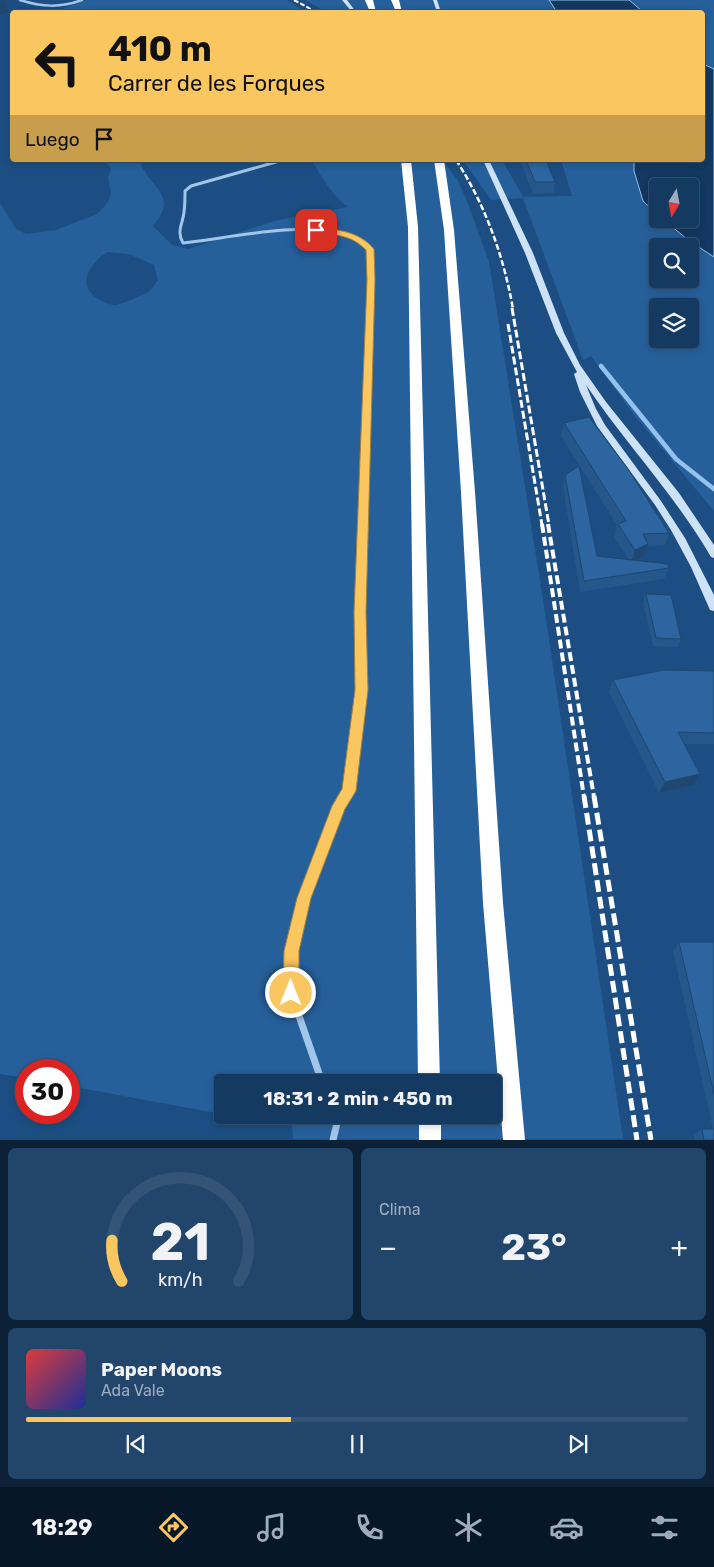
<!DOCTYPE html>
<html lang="es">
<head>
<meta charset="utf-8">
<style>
  body { margin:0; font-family:Rubik,sans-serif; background:#22456b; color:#f1f3f6; height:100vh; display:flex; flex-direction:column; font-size:19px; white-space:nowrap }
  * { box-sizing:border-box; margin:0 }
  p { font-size:16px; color:#9dadbe }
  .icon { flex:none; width:28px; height:28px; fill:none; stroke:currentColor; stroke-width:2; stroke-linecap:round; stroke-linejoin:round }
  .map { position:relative; height:1140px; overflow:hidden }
  .sheet { display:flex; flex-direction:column; gap:8px; padding:8px; background:#0c2036; flex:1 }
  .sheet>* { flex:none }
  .hud { position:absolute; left:10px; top:10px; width:695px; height:152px; border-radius:5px; box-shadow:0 2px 8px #0003,0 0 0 1px #345477; background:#fac660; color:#111; overflow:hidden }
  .needle { width:32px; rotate:190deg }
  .fabs { position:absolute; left:649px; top:178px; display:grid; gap:10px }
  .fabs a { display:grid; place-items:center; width:50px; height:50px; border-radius:5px; background:#153a62; box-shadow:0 2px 8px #0003,0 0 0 1px #345477; font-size:25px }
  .speed { position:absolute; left:15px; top:1059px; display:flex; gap:10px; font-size:25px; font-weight:700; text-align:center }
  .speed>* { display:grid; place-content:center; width:65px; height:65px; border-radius:50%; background:#153a62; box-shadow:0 2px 8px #0003,0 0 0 1px #345477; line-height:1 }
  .speed .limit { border:8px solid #d22; background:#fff; color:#111 }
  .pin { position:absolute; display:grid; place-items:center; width:42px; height:42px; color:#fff; margin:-21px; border-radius:10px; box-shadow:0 2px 8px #0006 }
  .me { position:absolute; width:55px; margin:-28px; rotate:0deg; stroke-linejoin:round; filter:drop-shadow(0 0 4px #0008) }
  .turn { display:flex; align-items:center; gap:18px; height:105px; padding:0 15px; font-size:22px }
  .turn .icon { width:65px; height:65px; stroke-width:2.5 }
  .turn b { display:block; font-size:35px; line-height:42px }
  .then { display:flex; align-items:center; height:48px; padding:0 15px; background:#0003; gap:10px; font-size:19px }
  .big { font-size:38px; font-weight:700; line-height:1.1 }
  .sheet .card { flex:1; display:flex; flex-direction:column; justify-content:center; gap:8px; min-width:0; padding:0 18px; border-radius:8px; background:#22456b }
  .sheet .dial { align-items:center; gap:0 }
  .dial svg { height:130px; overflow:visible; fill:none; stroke:#345477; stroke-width:7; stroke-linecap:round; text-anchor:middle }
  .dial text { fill:#f1f3f6; stroke:none }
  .song { display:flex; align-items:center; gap:15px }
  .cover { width:60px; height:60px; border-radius:8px; background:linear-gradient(135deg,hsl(0 70% 55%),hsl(230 70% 35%)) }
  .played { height:5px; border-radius:2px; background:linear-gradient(90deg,#fac660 40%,#345477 40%) }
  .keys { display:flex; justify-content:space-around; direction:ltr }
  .heat { display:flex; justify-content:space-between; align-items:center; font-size:28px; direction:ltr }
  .sheet .tiles { flex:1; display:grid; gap:8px; grid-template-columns:1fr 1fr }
  .card:last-child { grid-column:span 2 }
  .trip { position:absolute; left:214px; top:1074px; width:288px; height:50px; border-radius:5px; background:#153a62; box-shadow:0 2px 8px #0003,0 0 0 1px #345477; font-weight:700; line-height:50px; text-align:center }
  .tab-bar { display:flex; height:80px; justify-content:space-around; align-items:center; background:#081727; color:#9dadbe }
  .tab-bar .icon { width:35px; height:35px }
  .tab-bar .current { color:#fac660 }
  .tab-bar b { font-size:22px; color:#f1f3f6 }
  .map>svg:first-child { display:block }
  .green { fill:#26609b; fill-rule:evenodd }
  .water { fill:#133861; stroke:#95c2ec }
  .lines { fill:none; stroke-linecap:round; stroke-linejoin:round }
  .stream { stroke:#95c2ec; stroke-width:4.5 }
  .street-far4 { stroke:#a2c6ea; stroke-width:2.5 }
  .street-far3 { stroke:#a2c6ea; stroke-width:3 }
  .street-far2 { stroke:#a2c6ea; stroke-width:4.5 }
  .street-far1 { stroke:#a2c6ea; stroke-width:5.5 }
  .street { stroke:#a2c6ea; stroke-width:7 }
  .secondary { fill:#cee2f7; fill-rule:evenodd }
  .highway { fill:#fff; fill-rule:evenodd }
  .rail-far4 { stroke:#fff; stroke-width:2; stroke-dasharray:5 2; stroke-linecap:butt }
  .rail-far3 { stroke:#fff; stroke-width:2.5; stroke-dasharray:6 2.5; stroke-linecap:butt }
  .rail-far2 { stroke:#fff; stroke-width:3; stroke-dasharray:8 3; stroke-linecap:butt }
  .rail-far1 { stroke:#fff; stroke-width:4; stroke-dasharray:9 4; stroke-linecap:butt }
  .rail { stroke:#fff; stroke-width:5; stroke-dasharray:12 5; stroke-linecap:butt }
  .wall { fill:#26578a }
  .shaded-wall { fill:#1f4770 }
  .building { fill:#2c65a0; stroke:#1f4770 }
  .route { fill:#fac660; stroke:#a2813e }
</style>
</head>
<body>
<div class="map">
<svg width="714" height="1140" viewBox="0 0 714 1140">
  <rect width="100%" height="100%" fill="#1c4e83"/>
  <!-- green -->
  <path class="green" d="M86 0H287L306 12H55Z
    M306 0H549L557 12H326Z
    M629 0H714V69L703 64 702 12H643Z
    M99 160H143L141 165C154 191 178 196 153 226L172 245 188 249 274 221 348 207C333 196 321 177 312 160H443L458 181 467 201 489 262 544 606 623 1139H293L292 1126 231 1115H492V1082H222V1114L69 1086V1070H26V1078L0 1074V203L16 229 26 234 56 230 97 214 104 207 109 200 111 192 108 177 111 170 108 164ZM107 252 129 254 154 265 158 280C155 284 152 289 148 292 144 295 120 305 115 305 109 305 101 301 97 298 75 284 91 263 107 252Z
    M463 160H502L523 197 572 196 561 160H634V171L643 201 657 214 658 219H663L688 240 714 257V511L635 416 591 356 583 360 523 198 491 200ZM658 246H690V279H658ZM658 306H690V339H658Z"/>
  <!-- water -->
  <path class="water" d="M549 0H629L643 12H557Z
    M703 64 714 69V257L688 240 663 219H690V186H658L657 214 643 201 634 171V160H702Z"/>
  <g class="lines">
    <!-- stream -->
    <path class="stream" d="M601 366 676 459 714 489"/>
    <!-- street-far4 -->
    <path class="street-far4" d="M20 0C42 7 60 8 82 0"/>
    <!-- street-far3 -->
    <path class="street-far3" d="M283 160 191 186 185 191C185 198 185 205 184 212 183 224 176 231 183 243 228 238 301 222 344 233 355 236 363 241 370 249V309"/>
    <!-- street-far2 -->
    <path class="street-far2" d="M363 525 370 308"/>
    <!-- street-far1 -->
    <path class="street-far1" d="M345 797 349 791 362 690 360 612 363 524"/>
    <!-- street -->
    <path class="street" d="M322 1082 291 993V951L304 898 339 806 346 796
      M333 1140 337 1123 334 1115"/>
    <!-- secondary -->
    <path class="secondary" d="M342 0H347L356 12H352Z
      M433 0H437L441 12H437Z
      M483 160H489L533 253 564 333 580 365 606 402 679 493 714 545V558L711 557C675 495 626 444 586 385L596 409 605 425 661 501 685 538 714 595V611L710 610 691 567 671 530 655 505 597 426 580 392 574 374 577 372 556 333 525 253Z"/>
    <!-- highway -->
    <path class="highway" d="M365 0H373L376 12H370Z
      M391 0H399L402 12H396Z
      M401 160H411L418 227 440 1082H418L408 227Z
      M434 160H444L454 230 475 492 503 903 525 1140H503L483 903 461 492 444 230Z
      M419 1115H441V1140H419Z"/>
    <!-- rail-far4 -->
    <path class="rail-far4" d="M294 0 316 12"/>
    <!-- rail-far3 -->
    <path class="rail-far3" d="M456 160C485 204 504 257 513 309"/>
    <!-- rail-far2 -->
    <path class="rail-far2" d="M512 308 549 525
      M508 324 542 525"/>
    <!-- rail-far1 -->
    <path class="rail-far1" d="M542 524 584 797
      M548 524 594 797"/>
    <!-- rail -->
    <path class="rail" d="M584 796 637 1140
      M594 796 651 1140"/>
  </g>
  <!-- wall -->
  <path class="wall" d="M520 160H546L555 182 554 193 533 194Z
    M564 423 669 533 665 545 648 546 644 556 637 560 669 568 664 579 580 592 563 487 565 475 597 556 629 559 614 537 617 525 561 436Z
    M646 594 681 639 678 647 653 646 643 602Z
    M714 671V744H684L700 774 694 785 659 793 609 692 613 680Z
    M679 942H714V1140H695L694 1135 702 1129H713L673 951Z"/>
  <!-- shaded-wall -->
  <path class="shaded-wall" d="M3 0H5L8 12 0 15V1Z
    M648 544 644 556 631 563 635 550Z
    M700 774 694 785 659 793 665 782Z"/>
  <!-- building -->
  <path class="building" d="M526 160H546L555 182H535Z
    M589 417 628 469 669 533 643 534 648 544 635 550 618 524 626 521 564 423Z
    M579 466 597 556 668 564 669 568 584 581 565 475Z
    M646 594 671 595 681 639 656 638Z
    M664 670 714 671V733L678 732 700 774 665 782 613 680Z
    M679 942H714V1094Z
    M702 1129H714V1140H704Z"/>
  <!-- route -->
  <path class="route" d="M316 228C338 229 360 232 374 249L375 280 366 612 368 690 356 791 345 809 311 898 299 951V993L297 998 291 1001 286 998 283 993 284 951 297 898 332 806 342 789 355 690 354 612 367 280 366 250C349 233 335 236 313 232V229Z"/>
</svg>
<div class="fabs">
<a><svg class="needle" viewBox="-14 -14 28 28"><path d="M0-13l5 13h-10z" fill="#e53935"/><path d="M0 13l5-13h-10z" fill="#9dadbe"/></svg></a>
<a><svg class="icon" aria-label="search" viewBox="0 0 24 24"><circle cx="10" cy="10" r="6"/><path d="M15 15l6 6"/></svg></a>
<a><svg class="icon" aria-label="layers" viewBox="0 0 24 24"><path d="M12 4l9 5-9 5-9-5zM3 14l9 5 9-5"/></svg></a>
</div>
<div class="speed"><div class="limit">30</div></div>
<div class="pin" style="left:316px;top:230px;background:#d93025"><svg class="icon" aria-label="arrive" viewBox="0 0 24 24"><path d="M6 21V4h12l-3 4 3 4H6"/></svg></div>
<svg class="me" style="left:291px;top:993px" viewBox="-20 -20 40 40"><circle r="17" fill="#fac660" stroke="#fff" stroke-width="3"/><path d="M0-11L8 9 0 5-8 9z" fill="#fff"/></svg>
<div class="trip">18:31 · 2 min · 450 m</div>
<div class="hud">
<div class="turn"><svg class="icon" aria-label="left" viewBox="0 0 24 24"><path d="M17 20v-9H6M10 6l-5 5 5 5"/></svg><div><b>410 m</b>Carrer de les Forques</div></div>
<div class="then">Luego<svg class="icon" aria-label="arrive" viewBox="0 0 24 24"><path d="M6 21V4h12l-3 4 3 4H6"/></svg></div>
</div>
</div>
<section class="sheet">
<div class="tiles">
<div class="card dial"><svg viewBox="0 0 100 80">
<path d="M14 69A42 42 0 1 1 86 69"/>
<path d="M14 69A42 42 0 0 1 8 44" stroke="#fac660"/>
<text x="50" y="56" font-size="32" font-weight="700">21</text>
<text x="50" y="72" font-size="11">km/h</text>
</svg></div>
<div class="card"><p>Clima</p>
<div class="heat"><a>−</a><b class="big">23°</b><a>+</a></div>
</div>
<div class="card">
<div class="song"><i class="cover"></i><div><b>Paper Moons</b><p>Ada Vale</p></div></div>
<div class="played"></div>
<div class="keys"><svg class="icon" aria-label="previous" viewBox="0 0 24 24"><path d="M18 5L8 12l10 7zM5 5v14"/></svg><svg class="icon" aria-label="pause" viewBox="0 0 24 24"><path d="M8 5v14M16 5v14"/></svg><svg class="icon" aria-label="next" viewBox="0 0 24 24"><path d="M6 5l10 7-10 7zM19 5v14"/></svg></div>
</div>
</div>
</section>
<nav class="tab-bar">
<b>18:29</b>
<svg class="icon current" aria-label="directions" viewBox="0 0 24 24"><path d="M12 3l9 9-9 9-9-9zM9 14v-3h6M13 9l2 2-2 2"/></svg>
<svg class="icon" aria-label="music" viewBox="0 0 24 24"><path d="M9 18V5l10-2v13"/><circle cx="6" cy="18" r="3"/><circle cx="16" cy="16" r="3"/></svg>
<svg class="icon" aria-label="phone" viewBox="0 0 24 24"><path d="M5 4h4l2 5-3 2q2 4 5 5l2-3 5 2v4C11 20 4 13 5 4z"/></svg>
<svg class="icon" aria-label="climate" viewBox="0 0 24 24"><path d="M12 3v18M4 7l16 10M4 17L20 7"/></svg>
<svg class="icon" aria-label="car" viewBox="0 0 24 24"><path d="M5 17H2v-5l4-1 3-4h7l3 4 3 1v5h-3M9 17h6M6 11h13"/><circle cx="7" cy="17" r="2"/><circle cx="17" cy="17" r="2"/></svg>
<svg class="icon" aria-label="filters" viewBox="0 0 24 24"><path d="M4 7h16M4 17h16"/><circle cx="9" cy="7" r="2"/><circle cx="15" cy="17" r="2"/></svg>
</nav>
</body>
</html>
